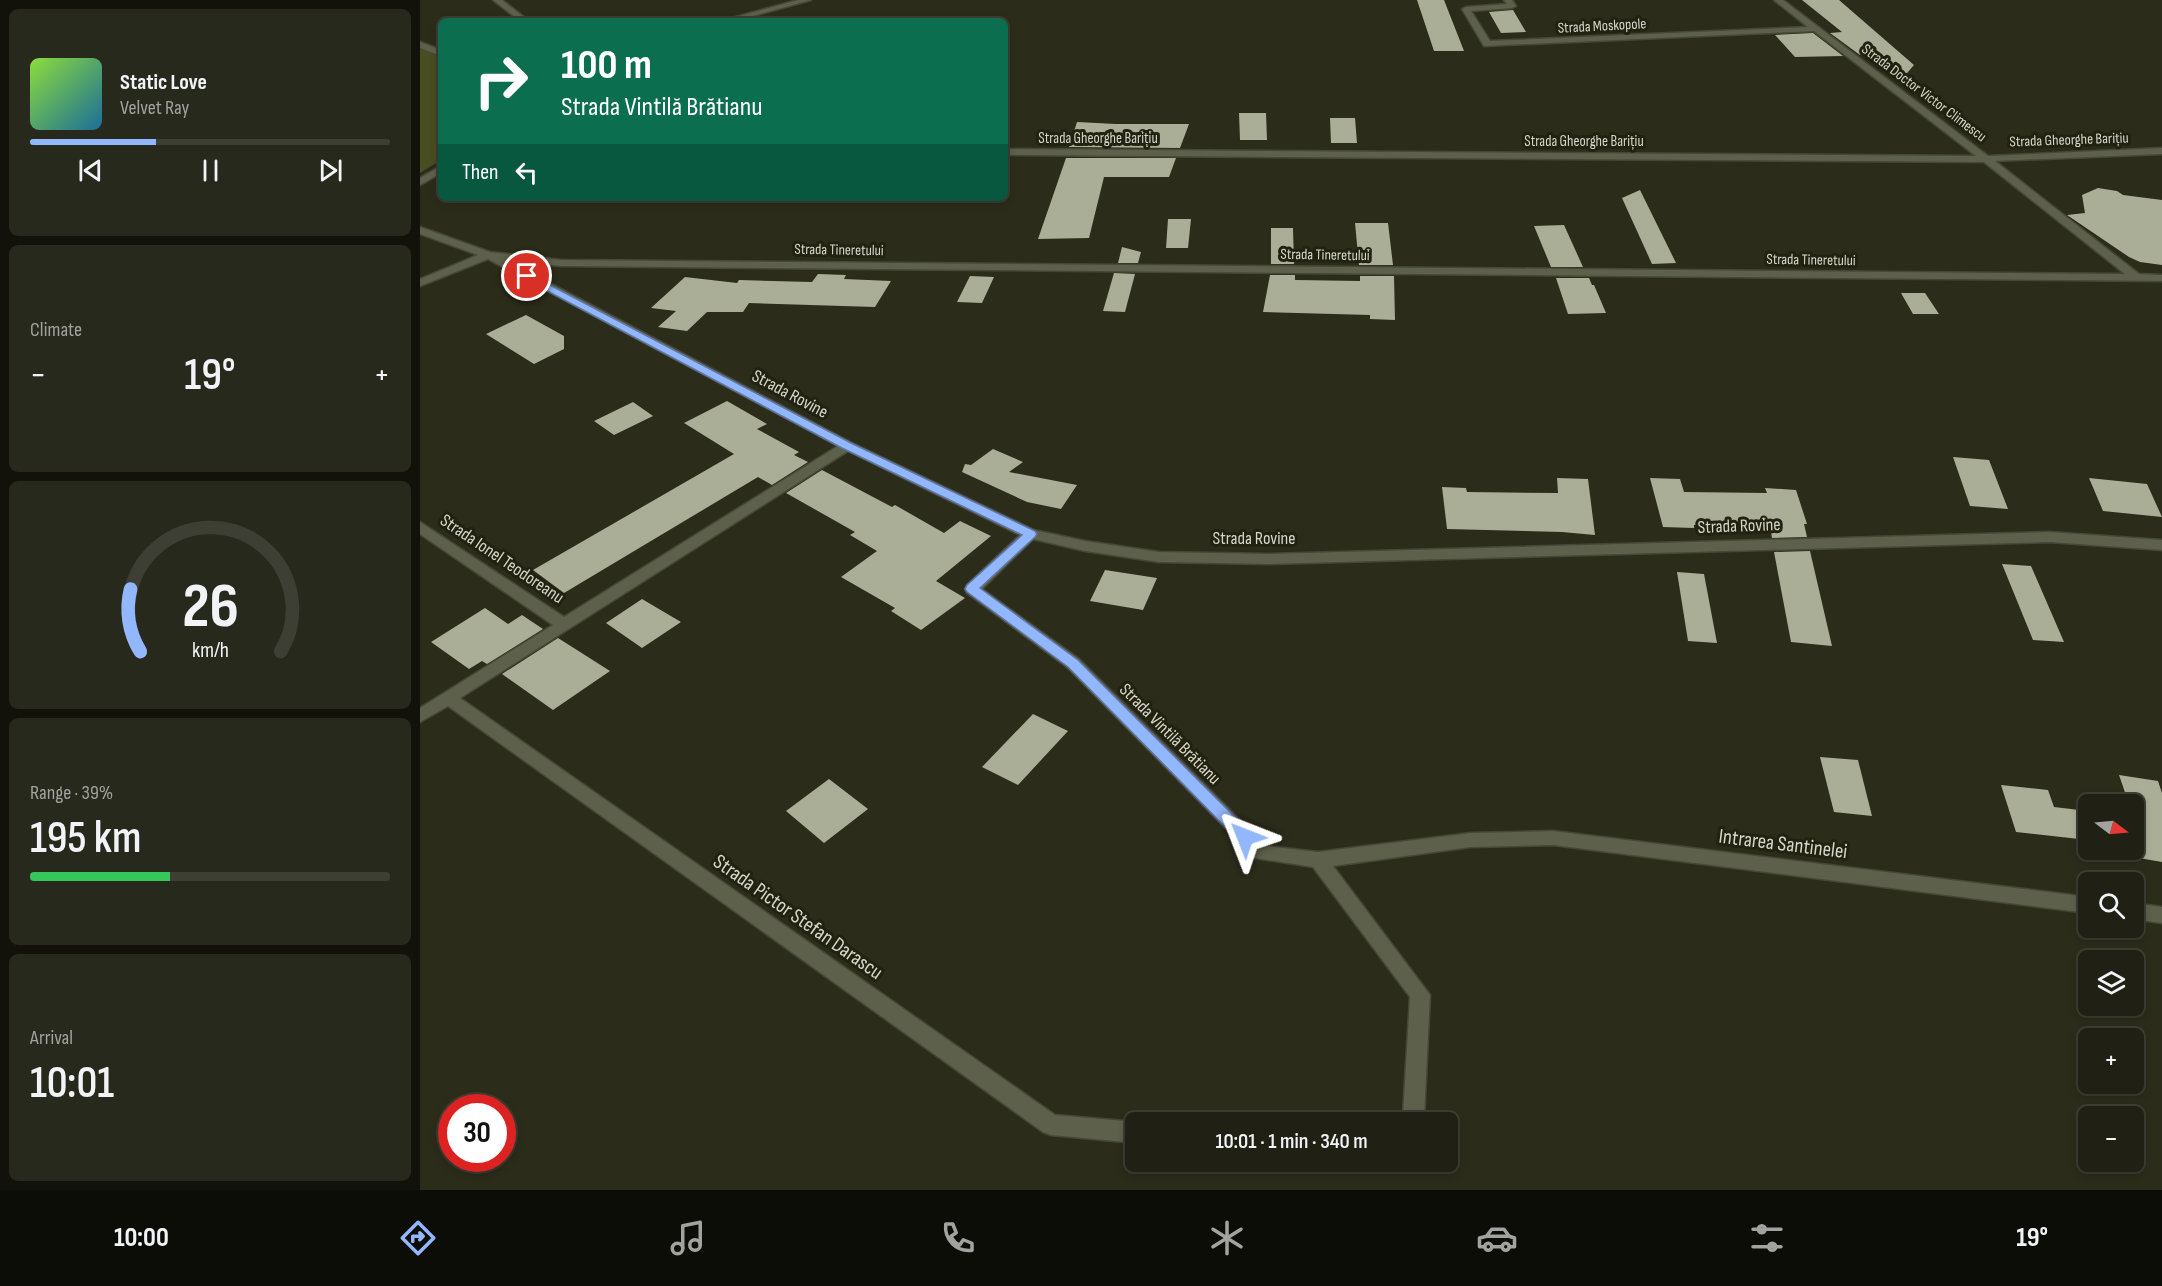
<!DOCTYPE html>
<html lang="en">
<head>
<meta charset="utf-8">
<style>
  body { margin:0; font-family:"Sofia Sans Condensed",sans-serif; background:#28291d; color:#f1f3f6; height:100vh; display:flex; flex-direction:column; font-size:22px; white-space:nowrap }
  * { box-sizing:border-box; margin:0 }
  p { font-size:20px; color:#a2a3a0 }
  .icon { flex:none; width:33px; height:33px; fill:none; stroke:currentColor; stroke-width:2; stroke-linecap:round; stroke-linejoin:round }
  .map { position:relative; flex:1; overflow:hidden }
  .side { display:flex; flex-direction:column; gap:9px; padding:9px; background:#12120b; width:420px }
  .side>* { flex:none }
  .top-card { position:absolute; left:18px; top:18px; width:570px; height:183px; border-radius:9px; box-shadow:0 3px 9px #0003,0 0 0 2px #3d3e34; background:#0b6e4f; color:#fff; overflow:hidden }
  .needle { width:39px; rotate:106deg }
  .fabs { position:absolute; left:1658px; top:794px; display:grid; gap:12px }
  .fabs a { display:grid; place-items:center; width:66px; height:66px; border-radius:9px; background:#202114; box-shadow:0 3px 9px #0003,0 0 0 2px #3d3e34; font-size:30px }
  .speed { position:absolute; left:18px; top:1094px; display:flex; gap:12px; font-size:30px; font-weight:700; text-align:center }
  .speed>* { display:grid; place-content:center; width:78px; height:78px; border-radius:50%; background:#202114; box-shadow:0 3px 9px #0003,0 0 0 2px #3d3e34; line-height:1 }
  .speed .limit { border:9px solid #d22; background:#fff; color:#111 }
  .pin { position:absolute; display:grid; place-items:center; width:51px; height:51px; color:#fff; margin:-26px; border:3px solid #fff; border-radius:50%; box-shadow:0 2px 6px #0007 }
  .me { position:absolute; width:66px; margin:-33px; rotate:315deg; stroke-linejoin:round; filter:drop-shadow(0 0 4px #0008) }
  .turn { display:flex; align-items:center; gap:21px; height:126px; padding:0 24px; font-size:27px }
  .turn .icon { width:78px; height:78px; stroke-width:2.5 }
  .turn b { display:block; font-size:42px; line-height:51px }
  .then { display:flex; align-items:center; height:57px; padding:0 24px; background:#0003; gap:12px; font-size:22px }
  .big { font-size:45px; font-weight:600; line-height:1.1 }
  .side .tile { flex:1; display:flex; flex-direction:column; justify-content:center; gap:9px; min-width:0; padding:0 21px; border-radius:9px; background:#28291d }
  .side .dial { align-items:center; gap:0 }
  .dial svg { height:156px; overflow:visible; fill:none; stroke:#3d3e34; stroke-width:7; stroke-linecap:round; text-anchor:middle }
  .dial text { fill:#f1f3f6; stroke:none }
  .song { display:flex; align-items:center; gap:18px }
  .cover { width:72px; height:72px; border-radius:9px; background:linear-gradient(135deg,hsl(90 70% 55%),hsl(200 70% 35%)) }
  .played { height:6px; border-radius:3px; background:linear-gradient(90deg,#93b7fd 35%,#3d3e34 35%) }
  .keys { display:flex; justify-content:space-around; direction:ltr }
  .heat { display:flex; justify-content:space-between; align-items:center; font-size:33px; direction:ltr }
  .charge { height:9px; border-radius:4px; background:linear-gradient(90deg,#34c759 39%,#3d3e34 0) }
  .trip { position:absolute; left:705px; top:1112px; width:333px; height:60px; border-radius:9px; background:#202114; box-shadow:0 3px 9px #0003,0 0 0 2px #3d3e34; font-weight:600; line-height:60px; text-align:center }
  .tab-bar { display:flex; height:96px; justify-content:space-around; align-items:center; background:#0d0d08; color:#a2a3a0 }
  .tab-bar .icon { width:42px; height:42px }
  .tab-bar .on { color:#93b7fd }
  .tab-bar b { font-size:27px; color:#f1f3f6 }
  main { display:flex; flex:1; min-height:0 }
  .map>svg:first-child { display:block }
  .green { fill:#494d22 }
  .building { fill:#abae97 }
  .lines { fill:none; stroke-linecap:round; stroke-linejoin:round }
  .street-casing { stroke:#454737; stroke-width:3 }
  .street { fill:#5d604b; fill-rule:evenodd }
  .route { fill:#93b7fd; stroke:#6077a4; stroke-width:1.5 }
  .labels { text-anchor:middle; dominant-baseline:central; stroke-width:6; stroke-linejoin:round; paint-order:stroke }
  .far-street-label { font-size:15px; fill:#d4d6ca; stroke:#212310 }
  .street-label { font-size:18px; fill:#d4d6ca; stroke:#212310 }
  .near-street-label { font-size:21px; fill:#d4d6ca; stroke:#212310 }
</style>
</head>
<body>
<main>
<section class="side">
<div class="tile">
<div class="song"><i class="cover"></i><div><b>Static Love</b><p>Velvet Ray</p></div></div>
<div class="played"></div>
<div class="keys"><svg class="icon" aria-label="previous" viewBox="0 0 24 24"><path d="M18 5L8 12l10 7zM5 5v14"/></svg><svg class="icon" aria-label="pause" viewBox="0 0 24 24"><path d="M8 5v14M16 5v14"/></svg><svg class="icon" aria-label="next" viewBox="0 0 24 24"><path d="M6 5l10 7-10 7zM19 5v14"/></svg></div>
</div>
<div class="tile"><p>Climate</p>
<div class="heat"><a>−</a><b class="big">19°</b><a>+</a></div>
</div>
<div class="tile dial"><svg viewBox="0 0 100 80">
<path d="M14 69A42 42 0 1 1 86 69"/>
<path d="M14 69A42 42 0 0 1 9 37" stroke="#93b7fd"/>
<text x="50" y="56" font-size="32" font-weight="700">26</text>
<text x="50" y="72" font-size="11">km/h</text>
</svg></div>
<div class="tile"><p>Range · 39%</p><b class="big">195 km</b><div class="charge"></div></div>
<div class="tile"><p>Arrival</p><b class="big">10:01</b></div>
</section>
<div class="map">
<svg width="1742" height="1190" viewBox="0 0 1742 1190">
  <rect width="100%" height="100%" fill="#2b2c1a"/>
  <!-- green -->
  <path class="green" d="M0 47 21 56V160L0 173Z"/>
  <!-- building -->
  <path class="building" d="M997 0H1024L1044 51H1014Z
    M1382 0H1419L1494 65 1481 80 1451 55H1440L1410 33 1422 32Z
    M1093 10 1106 32 1081 33 1069 12Z
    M1393 33 1423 56 1375 57 1355 35Z
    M819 113H846L847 140H820Z
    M910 118H935L937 143H911Z
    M657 122 696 124H769L760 148 649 147Z
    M646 158H756L749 177H684L669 238 618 239Z
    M1678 188 1697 191 1703 195 1742 200V265L1720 262 1709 257 1647 215 1665 213 1662 195Z
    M1220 190 1256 263 1232 264 1202 198Z
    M748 219H771L768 248H746Z
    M935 223H968L973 265H939Z
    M1144 225 1163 267H1131L1114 226Z
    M851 228H873L874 264H851Z
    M702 247 721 252 718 263H698Z
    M694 273 715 274 705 312 683 311Z
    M398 274 426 275 424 279 471 281 455 307 329 303 323 312H287L267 331 238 327 256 311 231 308 265 277 317 283 319 280 392 282Z
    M850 275H875V280L940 281V276H974L975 320 950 319V315L843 312Z
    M550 276 574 277 562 303 537 302Z
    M1136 278H1169L1172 285H1174L1186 313 1148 314Z
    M1481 293H1505L1519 314H1493Z
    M106 315 144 336V349L114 364 66 334Z
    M307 401 347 424 337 429 379 452 374 455 388 462 352 485 338 477 144 593 113 570 314 454 264 423Z
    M213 402 233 416 194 435 174 421Z
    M573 449 603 462 589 472 657 485 641 509 607 502 542 472 545 464 551 465Z
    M1533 457 1569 460 1588 509 1550 506Z
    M402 470 472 507 475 505 524 533 540 521 571 536 516 581 545 598 501 630 471 611 475 608 421 577 457 551 430 535 435 532 366 493Z
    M1137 478 1168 479 1175 535 1142 532 1027 529 1022 487 1046 488 1047 492 1138 493Z
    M1230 478 1260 479 1264 492 1347 493 1345 488 1376 490 1387 524H1384L1387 537 1352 538 1350 526 1274 525V528L1243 527Z
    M1669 478 1727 484 1742 517 1683 511Z
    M1390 551 1412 646 1371 642 1354 552Z
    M1582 564 1611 566 1644 642 1613 640Z
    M685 570 737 578 723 610 670 601Z
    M1257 572 1284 574 1297 643 1268 641Z
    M222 599 261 622 222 648 186 623Z
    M65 608 88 624 102 615 123 629 67 664 62 661 49 669 11 642Z
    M138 638 190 671 133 710 82 674Z
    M613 714 648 731 598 785 562 767Z
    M1400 757 1438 760 1452 816 1414 812Z
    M1699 775 1738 781 1742 793V862L1713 857V804H1709Z
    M409 779 448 809 404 843 366 811Z
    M1581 785 1628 790 1634 807 1668 811V840L1596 832Z"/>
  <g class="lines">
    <!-- street casing -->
    <g class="street-casing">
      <path id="street" d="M73 0H82L109 21H100Z
        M378 0H391L315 21H301Z
        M1084 0H1092L1096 6 1092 8 1051 11 1070 41 1388 27 1354 0H1363L1568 156 1742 148V154L1575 161 1719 274 1742 275V281L141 266 86 260 432 443 614 530 665 541 739 552 848 554 1629 532 1742 540V550L1629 542 848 564 739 562 665 551 613 539 562 589 659 659 846 846 898 852 1051 833 1133 831 1668 897V913L1133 845 1051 847 913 866 1010 995 1004 1118 1002 1122H979L983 1115 990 997 893 867 835 858 647 667 547 593 545 589 547 585 600 535 428 451 40 698 635 1115 716 1122V1143L631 1135 623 1132 28 706 0 722V708L133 625 0 534V522L144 617 418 446 68 259 0 286V279L58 255 0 234V227L70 252 141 260 1705 274 1564 162 585 155V149L1556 156 1394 31 1064 46 1042 9 1046 7 1087 4Z
        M0 42 21 50V56L0 48Z
        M21 166V173L0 185V178Z
        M1713 903 1742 907V923L1713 919Z"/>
    </g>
    <!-- street -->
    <use href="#street" class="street"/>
  </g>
  <!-- route -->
  <path class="route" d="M107 273 431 443 615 531 617 534 615 537 560 588 658 660 831 833 833 837 831 842 825 844 820 842 648 667 547 592 545 589 547 585 602 535 422 448 103 278 102 276Z"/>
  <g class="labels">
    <!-- far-street labels -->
    <g class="far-street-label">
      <text transform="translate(1182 26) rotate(-3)">Strada Moskopole</text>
      <text transform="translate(1504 93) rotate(37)">Strada Doctor Victor Climescu</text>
      <text x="678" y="138">Strada Gheorghe Barițiu</text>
      <text transform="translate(1649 140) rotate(-2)">Strada Gheorghe Barițiu</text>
      <text x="1164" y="141">Strada Gheorghe Barițiu</text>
      <text transform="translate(419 250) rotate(1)">Strada Tineretului</text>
      <text transform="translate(905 255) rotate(1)">Strada Tineretului</text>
      <text transform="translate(1391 260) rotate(1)">Strada Tineretului</text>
    </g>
    <!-- street labels -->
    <g class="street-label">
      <text transform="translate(370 394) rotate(28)">Strada Rovine</text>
      <text transform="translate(1319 526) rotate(-2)">Strada Rovine</text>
      <text x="834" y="538">Strada Rovine</text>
      <text transform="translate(82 559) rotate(34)">Strada Ionel Teodoreanu</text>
      <text transform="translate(750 734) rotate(45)">Strada Vintilă Brătianu</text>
    </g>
    <!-- near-street labels -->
    <g class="near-street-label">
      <text transform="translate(1363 844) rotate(7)">Intrarea Santinelei</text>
      <text transform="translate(378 917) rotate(35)">Strada Pictor Stefan Darascu</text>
    </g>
  </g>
</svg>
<div class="fabs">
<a><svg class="needle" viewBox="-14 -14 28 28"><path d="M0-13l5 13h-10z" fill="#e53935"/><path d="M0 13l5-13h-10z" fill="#a2a3a0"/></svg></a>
<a><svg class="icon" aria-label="search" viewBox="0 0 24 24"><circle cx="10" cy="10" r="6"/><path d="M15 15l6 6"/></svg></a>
<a><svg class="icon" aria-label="layers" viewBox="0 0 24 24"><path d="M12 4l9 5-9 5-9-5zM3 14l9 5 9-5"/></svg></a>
<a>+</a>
<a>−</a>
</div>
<div class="speed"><div class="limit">30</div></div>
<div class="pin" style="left:107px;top:276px;background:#d93025"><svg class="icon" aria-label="arrive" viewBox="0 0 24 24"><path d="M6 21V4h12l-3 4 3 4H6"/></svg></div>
<svg class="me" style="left:825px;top:837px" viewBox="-20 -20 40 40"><path d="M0-17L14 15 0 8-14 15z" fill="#93b7fd" stroke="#fff" stroke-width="4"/></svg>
<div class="trip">10:01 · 1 min · 340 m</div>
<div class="top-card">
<div class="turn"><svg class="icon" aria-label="right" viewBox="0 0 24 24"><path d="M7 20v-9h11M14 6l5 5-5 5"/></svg><div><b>100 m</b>Strada Vintilă Brătianu</div></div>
<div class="then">Then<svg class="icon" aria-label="left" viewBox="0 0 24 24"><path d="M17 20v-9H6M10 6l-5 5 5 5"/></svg></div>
</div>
</div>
</main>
<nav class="tab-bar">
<b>10:00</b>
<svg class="icon on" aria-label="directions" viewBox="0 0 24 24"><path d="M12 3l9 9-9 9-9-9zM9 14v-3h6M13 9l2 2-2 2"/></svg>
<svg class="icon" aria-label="music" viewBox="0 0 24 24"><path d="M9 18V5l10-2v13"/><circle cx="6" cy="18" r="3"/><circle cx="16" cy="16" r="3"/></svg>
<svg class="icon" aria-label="phone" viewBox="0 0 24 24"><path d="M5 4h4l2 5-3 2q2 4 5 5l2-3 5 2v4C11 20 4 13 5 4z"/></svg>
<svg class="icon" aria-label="climate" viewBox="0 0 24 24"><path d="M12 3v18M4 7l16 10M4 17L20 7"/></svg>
<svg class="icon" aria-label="car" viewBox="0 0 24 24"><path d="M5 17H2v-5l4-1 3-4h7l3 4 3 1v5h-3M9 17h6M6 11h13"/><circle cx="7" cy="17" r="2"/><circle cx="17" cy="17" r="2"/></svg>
<svg class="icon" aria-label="filters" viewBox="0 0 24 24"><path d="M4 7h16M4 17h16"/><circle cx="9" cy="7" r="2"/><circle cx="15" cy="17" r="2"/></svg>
<b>19°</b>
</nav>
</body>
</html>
